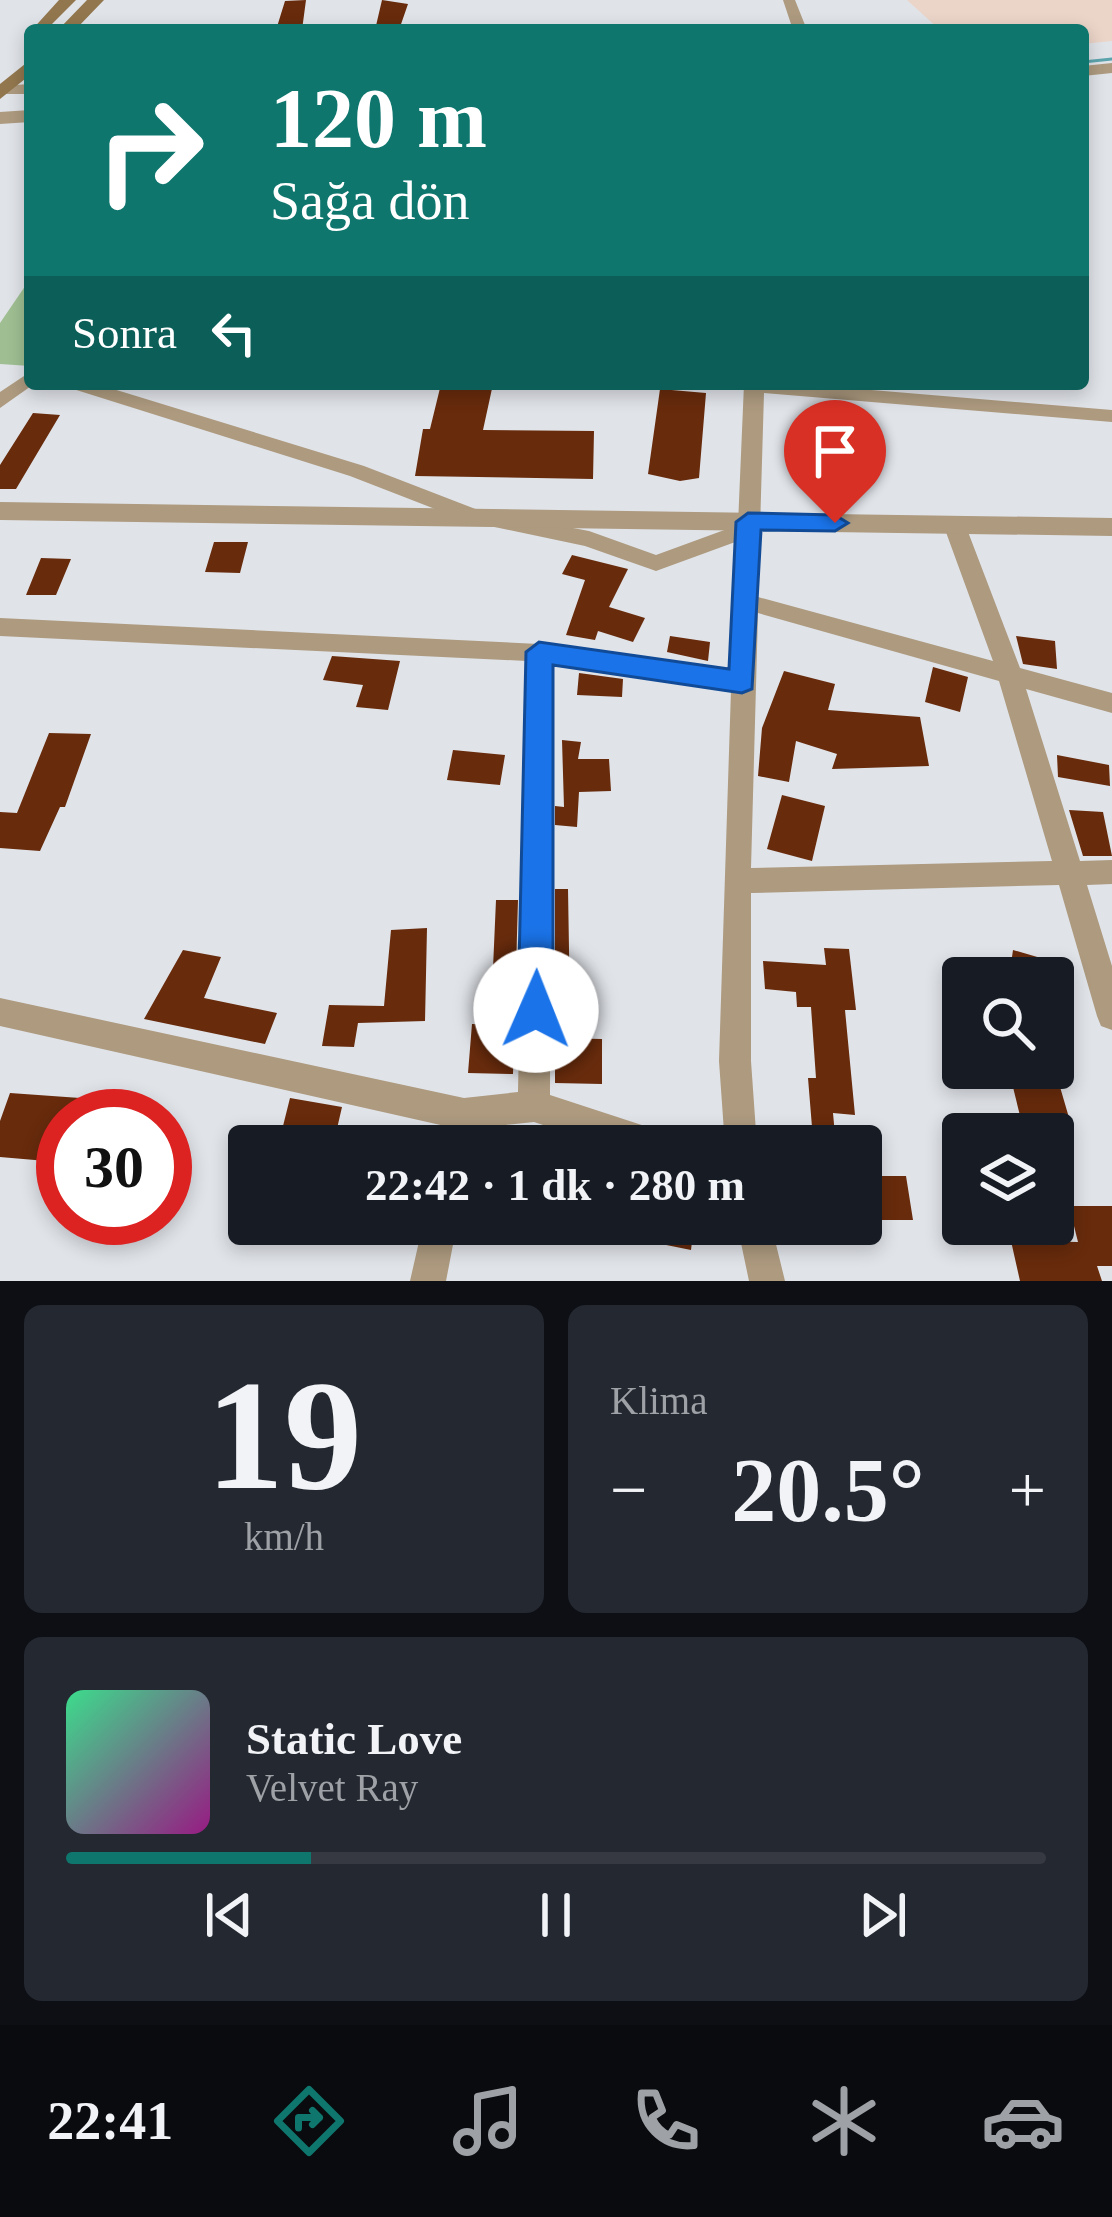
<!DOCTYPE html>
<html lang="tr">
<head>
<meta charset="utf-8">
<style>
  body { margin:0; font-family:Georgia,serif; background:#242831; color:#f1f3f6; height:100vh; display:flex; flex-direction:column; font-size:45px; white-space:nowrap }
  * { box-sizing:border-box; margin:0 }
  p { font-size:39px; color:#9ea1a6 }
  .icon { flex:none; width:66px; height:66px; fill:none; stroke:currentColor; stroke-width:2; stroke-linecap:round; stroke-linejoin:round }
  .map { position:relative; height:1281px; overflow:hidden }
  .sheet { display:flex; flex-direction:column; gap:24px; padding:24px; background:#0d0f14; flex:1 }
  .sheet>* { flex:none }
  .banner { position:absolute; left:24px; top:24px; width:1065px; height:366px; border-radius:12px; box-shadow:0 6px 18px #0003; background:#0f766e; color:#fff; overflow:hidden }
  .tools { position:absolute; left:942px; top:957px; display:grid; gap:24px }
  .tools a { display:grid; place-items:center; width:132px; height:132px; border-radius:12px; background:#171b24; box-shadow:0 6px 18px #0003; font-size:60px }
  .speed { position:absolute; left:36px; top:1089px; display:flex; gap:24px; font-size:60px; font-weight:700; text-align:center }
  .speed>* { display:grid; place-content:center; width:156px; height:156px; border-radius:50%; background:#171b24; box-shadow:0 6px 18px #0003; line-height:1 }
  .speed .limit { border:18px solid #d22; background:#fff; color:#111 }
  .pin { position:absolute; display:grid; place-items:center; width:102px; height:102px; color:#fff; margin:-123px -51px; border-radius:50% 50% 50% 0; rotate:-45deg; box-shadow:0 0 12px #0007 }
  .pin .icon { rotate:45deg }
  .me { position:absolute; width:132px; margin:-66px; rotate:1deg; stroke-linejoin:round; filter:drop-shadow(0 0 9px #0008) }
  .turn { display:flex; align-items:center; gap:42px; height:252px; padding:0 48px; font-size:54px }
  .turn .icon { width:156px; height:156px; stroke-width:2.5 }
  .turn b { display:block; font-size:84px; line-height:102px }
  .then { display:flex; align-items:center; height:114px; padding:0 48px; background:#0003; gap:24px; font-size:45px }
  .big { font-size:90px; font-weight:700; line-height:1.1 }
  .sheet .tile { flex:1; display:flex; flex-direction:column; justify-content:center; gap:18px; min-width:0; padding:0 42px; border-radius:18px; background:#242831 }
  .sheet .dial { align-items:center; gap:0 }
  .dial b { font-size:156px; line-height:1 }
  .song { display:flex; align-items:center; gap:36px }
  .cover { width:144px; height:144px; border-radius:18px; background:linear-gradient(135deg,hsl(150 70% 55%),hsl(310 70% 35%)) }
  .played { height:12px; border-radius:6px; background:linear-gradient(90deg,#0f766e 25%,#363941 25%) }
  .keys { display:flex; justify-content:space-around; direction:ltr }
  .heat { display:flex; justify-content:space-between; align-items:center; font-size:66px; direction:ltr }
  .sheet .tiles { flex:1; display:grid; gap:24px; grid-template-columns:1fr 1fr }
  .tile:last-child { grid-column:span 2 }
  .trip { position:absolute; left:228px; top:1125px; width:654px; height:120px; border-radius:12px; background:#171b24; box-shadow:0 6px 18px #0003; font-weight:700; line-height:120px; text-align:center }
  .menu { display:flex; height:192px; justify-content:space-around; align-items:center; background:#090b0e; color:#9ea1a6 }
  .menu .icon { width:84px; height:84px }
  .menu .on { color:#0f766e }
  .menu b { font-size:54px; color:#f1f3f6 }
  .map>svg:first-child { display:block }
  .education { fill:#ebd4c8 }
  .green { fill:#9fbf92 }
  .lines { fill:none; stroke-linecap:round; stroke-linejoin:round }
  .stream { stroke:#5ca4ad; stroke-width:3 }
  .building { fill:#682b0c }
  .minor { fill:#ad9a7f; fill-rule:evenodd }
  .tertiary { fill:#ad9a7f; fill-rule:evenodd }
  .secondary { fill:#92774e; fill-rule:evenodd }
  .route { fill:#1a73e8; stroke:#114b97; stroke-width:3 }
</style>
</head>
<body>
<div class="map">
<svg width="1112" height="1281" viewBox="0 0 1112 1281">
  <rect width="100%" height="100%" fill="#e0e3e8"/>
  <!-- education -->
  <path class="education" d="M907 0H1112V41L1083 44V30H940Z"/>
  <!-- green -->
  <path class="green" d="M30 279V366L0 364V323Z"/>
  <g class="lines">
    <!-- stream -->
    <path class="stream" d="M1083 62 1112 59"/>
  </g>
  <!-- building -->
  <path class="building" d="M306 0 302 30H276L285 1Z
    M382 0 408 4 399 30H375Z
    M441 384H493L483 430 594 431 593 479 415 476 423 429H430Z
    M660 389 706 393 699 478 680 481 648 474Z
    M33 413 60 415 16 489H0V465Z
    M214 542H248L240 573 205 572Z
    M572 555 628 569 609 607 645 618 633 642 598 631 595 640 566 635 585 580 562 574Z
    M41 558 71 559 56 595H26Z
    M670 636 710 642 708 661 667 652Z
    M1016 636 1055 641 1057 669 1023 664Z
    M332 656 400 661 388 710 356 707 363 685 323 680Z
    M933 667 968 677 960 712 925 702Z
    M784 671 835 684 828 710 920 717 929 766 832 769 837 754 796 741 789 782 758 776 762 728Z
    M579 673 623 679 622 697 577 695Z
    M49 733 91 734 65 807H60L40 851 0 848V812L17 813Z
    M562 740 581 742 578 759H609L611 791 579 792 577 827 555 825V806L564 807Z
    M453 750 505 755 500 785 447 780Z
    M1057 755 1109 765 1110 786 1058 777Z
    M782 795 825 806 812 861 767 849Z
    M1069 810 1103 812 1112 856H1083Z
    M555 889H568L570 1010 555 1011Z
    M496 900H518L513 1074 468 1073 472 1024 499 1025 500 992 492 991Z
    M427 928 425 1021 358 1023 354 1047 322 1046 329 1005 384 1006 391 930Z
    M824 948 849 949 856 1010H845L855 1115 833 1113 836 1146H787L786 1126 812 1127 808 1078H816L811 1007H797L796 992 765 989 763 961 826 965Z
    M183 950 221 957 204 998 277 1013 265 1044 144 1019Z
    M1013 950 1051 961 1049 978H1009Z
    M555 1038 602 1039V1084L555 1083Z
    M1011 1079 1058 1080 1072 1128H1023Z
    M10 1093 80 1098 74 1116H63L58 1162 0 1157V1121Z
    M290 1098 342 1107 333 1146H278Z
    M870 1176H906L913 1220H878Z
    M1069 1206H1112V1266H1097L1102 1281H1020L1011 1241 1078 1242Z
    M603 1224H694L691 1250 602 1232Z"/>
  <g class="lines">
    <!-- minor -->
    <path class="minor" d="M783 0H795L807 30H793Z
      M30 372V384H34L0 408V392Z
      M67 384H97L364 466 478 510 589 531 656 555 738 525 744 384H800L1112 410V422L764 393 758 597 993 661 943 524 954 517 965 524 1020 668 1112 693V713L1026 689 1080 861 1112 860V884L1087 885 1112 966V1030L1101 1026 1097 1016 1059 885 751 893V1061L757 1146H725L719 1061 731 690 551 664 550 1095 657 1130 669 1134 673 1146H607L534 1122 477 1128 473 1146H441L445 1126 0 1026V998L464 1098 518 1092 527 661 0 636V618L539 644 732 671 738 541 656 571 585 546 466 521 350 476 70 388ZM758 613 999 681 1052 861 751 868Z
      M423 1224H457L446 1281H410Z
      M737 1224H771L785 1281H749Z"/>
    <!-- tertiary -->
    <path class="tertiary" d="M1112 63V73L1083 76V66Z
      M30 84V94H0V86Z
      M30 110V122L0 124V112Z
      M0 502 1112 518V536L0 520Z"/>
    <!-- secondary -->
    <path class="secondary" d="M59 0H76L46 30 30 32Z
      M87 0H104L75 30H58Z
      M30 60V75L0 99V84Z"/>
  </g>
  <!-- route -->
  <path class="route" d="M748 513 835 515 848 523 835 531 761 530 752 689 742 693 553 665V1010L548 1022 536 1027 524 1022 518 1010 526 652 539 642 729 669 736 522Z"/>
</svg>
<div class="tools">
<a><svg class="icon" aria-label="search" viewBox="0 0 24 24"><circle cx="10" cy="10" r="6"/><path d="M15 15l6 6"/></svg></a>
<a><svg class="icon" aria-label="layers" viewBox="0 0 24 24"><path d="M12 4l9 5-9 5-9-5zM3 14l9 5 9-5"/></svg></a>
</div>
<div class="speed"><div class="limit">30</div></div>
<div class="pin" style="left:835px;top:523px;background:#d93025"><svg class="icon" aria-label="arrive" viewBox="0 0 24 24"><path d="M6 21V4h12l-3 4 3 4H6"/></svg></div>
<svg class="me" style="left:536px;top:1010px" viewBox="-20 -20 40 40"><circle r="19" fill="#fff"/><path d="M0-13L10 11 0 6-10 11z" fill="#1a73e8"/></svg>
<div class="trip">22:42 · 1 dk · 280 m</div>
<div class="banner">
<div class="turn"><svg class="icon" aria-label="right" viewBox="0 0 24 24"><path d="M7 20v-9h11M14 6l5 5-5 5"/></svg><div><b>120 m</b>Sağa dön</div></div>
<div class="then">Sonra<svg class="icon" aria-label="left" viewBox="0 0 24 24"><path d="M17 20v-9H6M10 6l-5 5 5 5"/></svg></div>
</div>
</div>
<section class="sheet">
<div class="tiles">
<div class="tile dial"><b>19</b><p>km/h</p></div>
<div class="tile"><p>Klima</p>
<div class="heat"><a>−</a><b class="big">20.5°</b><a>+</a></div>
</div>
<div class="tile">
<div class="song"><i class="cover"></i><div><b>Static Love</b><p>Velvet Ray</p></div></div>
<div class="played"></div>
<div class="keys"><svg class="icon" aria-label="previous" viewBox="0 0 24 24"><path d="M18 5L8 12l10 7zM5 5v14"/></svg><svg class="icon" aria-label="pause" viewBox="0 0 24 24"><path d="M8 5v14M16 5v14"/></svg><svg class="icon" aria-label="next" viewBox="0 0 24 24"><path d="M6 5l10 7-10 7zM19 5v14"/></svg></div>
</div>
</div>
</section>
<nav class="menu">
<b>22:41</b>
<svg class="icon on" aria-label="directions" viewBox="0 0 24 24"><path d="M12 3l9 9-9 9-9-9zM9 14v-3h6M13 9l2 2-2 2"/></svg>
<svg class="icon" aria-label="music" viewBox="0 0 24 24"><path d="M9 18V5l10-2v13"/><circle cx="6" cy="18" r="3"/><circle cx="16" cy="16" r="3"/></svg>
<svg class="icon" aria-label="phone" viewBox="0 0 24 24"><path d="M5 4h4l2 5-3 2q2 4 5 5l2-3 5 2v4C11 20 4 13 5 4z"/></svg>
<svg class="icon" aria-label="climate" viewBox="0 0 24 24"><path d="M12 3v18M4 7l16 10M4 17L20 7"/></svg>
<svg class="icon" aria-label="car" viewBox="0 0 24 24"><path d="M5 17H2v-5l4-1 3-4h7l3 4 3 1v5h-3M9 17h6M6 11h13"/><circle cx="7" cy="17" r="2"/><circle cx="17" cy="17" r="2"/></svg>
</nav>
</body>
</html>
